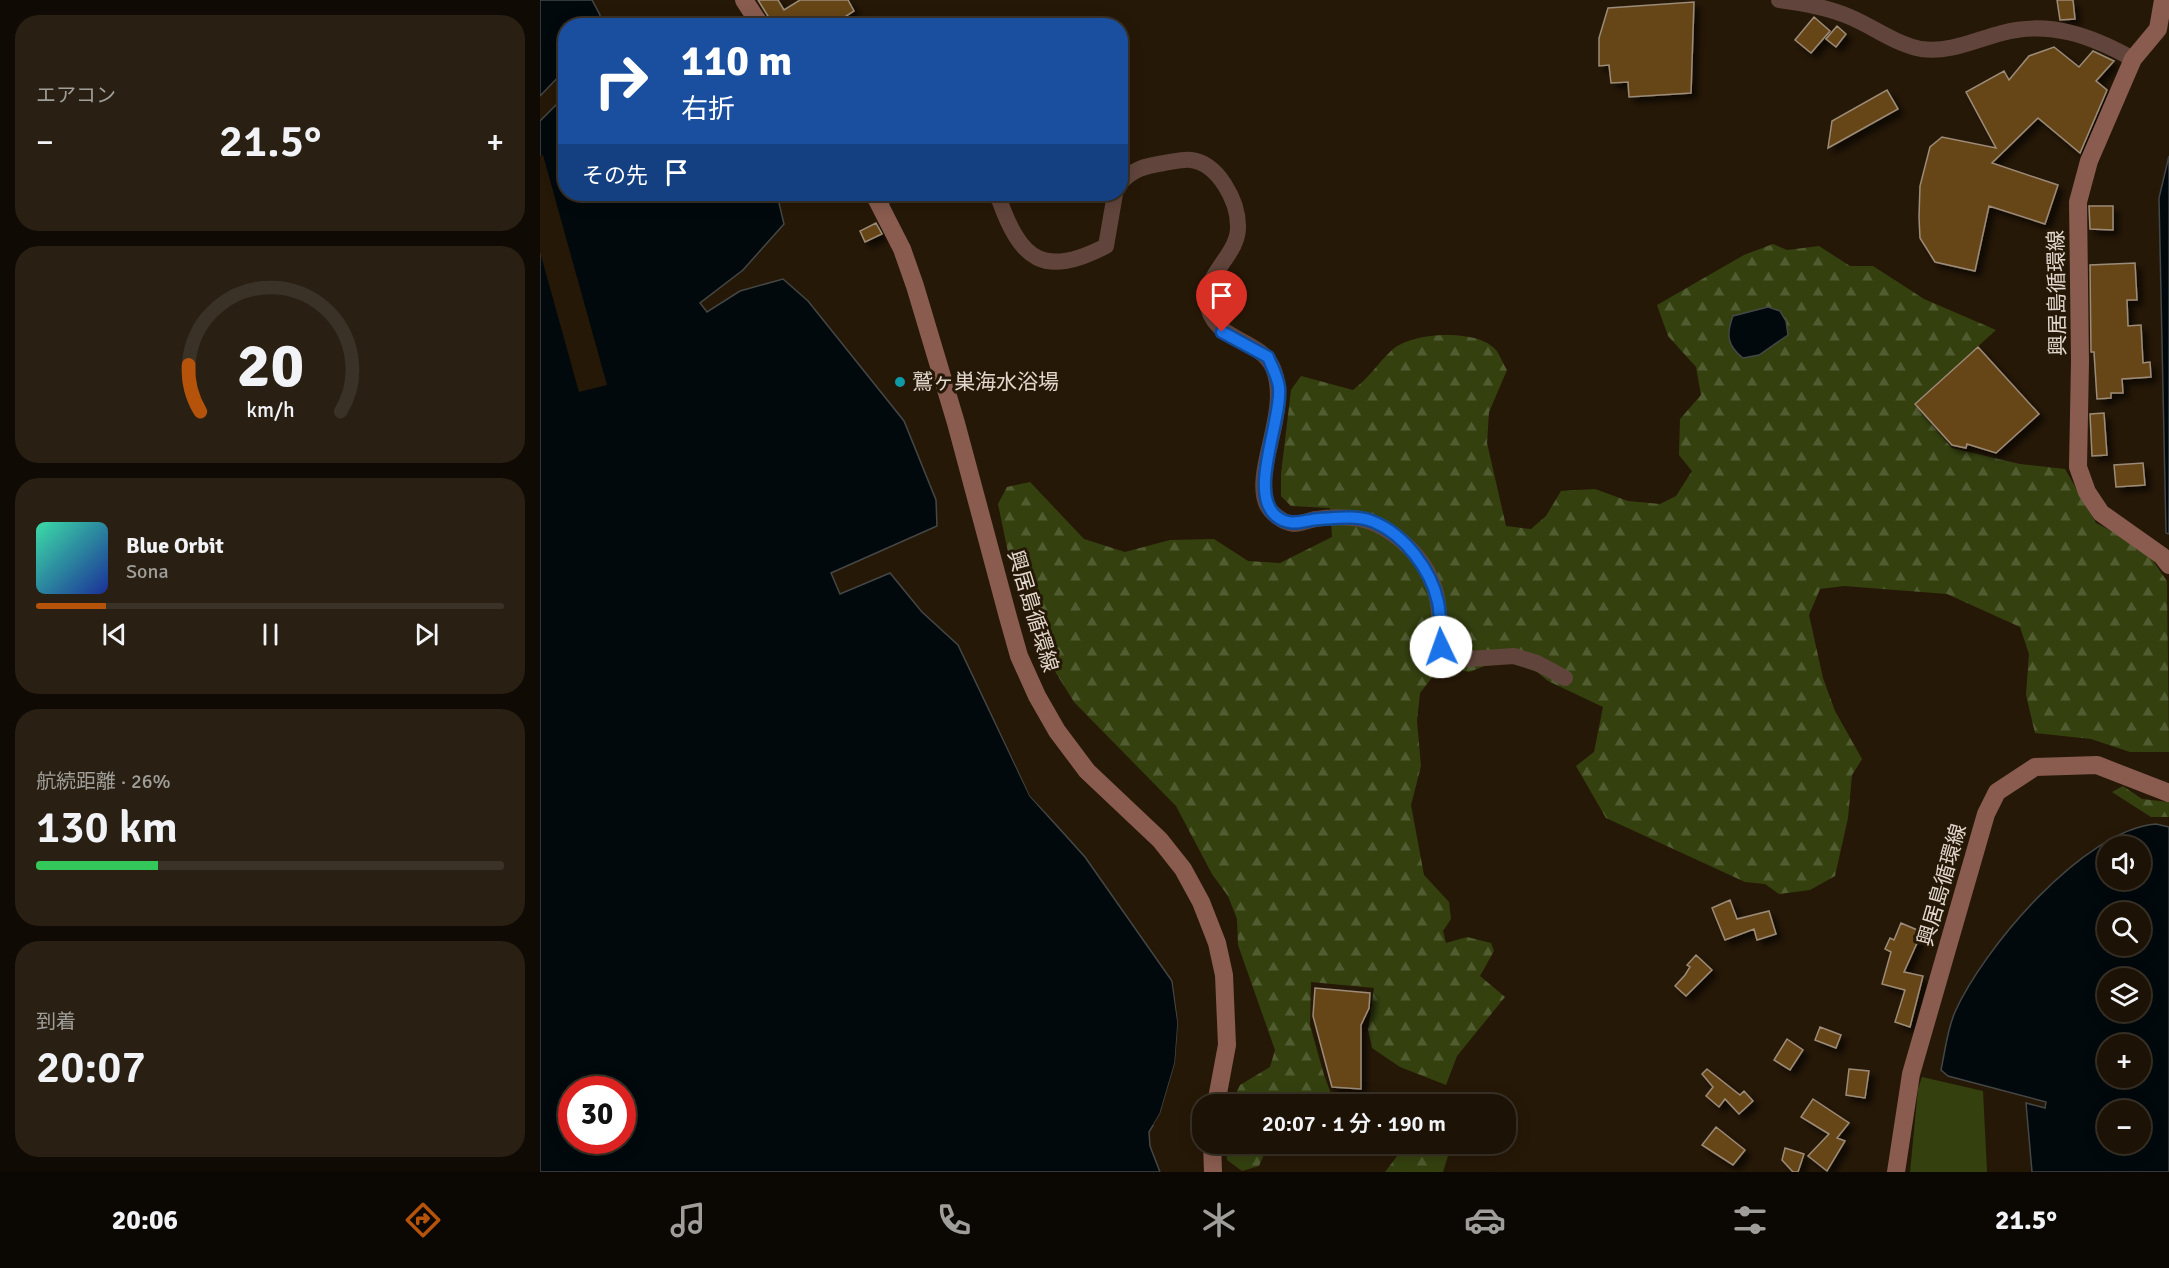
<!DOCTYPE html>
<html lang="ja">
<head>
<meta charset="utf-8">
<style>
  body { margin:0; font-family:Signika,"Noto Sans JP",sans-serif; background:#292013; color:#f1f3f6; height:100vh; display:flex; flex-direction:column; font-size:22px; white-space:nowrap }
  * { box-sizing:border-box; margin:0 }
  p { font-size:20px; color:#a09e9a }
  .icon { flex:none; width:33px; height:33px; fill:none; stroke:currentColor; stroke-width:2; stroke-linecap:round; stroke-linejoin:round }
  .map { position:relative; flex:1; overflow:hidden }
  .sheet { display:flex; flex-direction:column; gap:15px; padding:15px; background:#0f0a03; width:540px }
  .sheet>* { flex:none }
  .banner { position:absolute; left:18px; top:18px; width:570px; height:183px; border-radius:24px; box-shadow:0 3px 15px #0003,0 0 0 2px #3a3227; background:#1a4fa0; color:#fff; overflow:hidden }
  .buttons { position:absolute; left:1557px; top:836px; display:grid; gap:12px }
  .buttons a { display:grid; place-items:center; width:54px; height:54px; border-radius:50%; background:#1c1205; box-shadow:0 3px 15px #0003,0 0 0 2px #3a3227; font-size:30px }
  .speed { position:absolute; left:18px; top:1076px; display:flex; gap:12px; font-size:30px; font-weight:700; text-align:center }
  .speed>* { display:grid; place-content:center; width:78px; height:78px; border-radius:50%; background:#1c1205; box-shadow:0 3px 15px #0003,0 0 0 2px #3a3227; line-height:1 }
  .speed .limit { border:9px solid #d22; background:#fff; color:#111 }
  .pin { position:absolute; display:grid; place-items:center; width:51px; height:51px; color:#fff; margin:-62px -26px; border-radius:50% 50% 50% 0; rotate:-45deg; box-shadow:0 0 6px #0007 }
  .pin .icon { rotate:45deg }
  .me { position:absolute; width:66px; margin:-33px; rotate:357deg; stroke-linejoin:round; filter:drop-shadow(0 0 4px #0008) }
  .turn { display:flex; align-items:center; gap:21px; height:126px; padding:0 24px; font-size:27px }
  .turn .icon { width:78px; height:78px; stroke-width:2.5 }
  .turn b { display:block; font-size:42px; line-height:51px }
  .then { display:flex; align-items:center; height:57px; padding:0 24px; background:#0003; gap:12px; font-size:22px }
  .big { font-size:45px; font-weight:600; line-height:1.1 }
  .sheet .widget { flex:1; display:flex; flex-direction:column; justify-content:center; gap:9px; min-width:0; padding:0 21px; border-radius:24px; background:#292013 }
  .sheet .dial { align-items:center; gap:0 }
  .dial svg { height:156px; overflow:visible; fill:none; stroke:#3a3227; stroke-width:7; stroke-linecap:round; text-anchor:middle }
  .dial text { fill:#f1f3f6; stroke:none }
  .song { display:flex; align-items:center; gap:18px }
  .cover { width:72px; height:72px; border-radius:9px; background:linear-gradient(135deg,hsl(160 70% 55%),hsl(230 70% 35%)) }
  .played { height:6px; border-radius:3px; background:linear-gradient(90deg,#b45309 15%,#3a3227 15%) }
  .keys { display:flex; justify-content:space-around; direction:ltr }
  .heat { display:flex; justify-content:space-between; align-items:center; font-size:33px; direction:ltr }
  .charge { height:9px; border-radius:4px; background:linear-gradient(90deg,#34c759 26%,#3a3227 0) }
  .trip { position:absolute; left:652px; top:1094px; width:324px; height:60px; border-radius:24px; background:#1c1205; box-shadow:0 3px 15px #0003,0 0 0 2px #3a3227; font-weight:600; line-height:60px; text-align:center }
  .tab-bar { display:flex; height:96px; justify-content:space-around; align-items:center; background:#0b0702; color:#a09e9a }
  .tab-bar .icon { width:42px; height:42px }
  .tab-bar .selected { color:#b45309 }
  .tab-bar b { font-size:27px; color:#f1f3f6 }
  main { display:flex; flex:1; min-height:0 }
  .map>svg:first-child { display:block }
  .forest { fill:url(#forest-firs) }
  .green { fill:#34410f }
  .water { fill:#01090c; stroke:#444746; stroke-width:1.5; fill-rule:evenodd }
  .pier { fill:#261807 }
  .building { fill:#664519; stroke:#9c8b77; stroke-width:1.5; filter:url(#shadow) }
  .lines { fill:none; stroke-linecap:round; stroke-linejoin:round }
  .minor { stroke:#61453c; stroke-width:16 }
  .secondary { stroke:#895c4f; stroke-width:18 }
  .route-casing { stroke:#114b97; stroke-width:15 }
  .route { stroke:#1a73e8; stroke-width:10 }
  .culture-dot { fill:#0f9aa8; stroke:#261807; stroke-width:2 }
  .labels { text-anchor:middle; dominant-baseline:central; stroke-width:6; stroke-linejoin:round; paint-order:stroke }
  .street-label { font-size:21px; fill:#e1d7cd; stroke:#261807 }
  .poi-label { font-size:21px; fill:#e1d7cd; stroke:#261807; text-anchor:start }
</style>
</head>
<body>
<main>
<section class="sheet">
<div class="widget"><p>エアコン</p>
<div class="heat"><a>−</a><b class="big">21.5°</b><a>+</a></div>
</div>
<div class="widget dial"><svg viewBox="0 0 100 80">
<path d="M14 69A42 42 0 1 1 86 69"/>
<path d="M14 69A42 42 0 0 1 8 45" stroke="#b45309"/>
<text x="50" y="56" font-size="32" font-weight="700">20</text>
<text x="50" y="72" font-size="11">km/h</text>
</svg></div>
<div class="widget">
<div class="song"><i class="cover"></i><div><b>Blue Orbit</b><p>Sona</p></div></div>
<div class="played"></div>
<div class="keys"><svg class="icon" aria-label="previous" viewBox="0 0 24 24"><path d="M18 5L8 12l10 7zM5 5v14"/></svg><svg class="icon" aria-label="pause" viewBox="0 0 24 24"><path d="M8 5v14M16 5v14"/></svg><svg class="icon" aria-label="next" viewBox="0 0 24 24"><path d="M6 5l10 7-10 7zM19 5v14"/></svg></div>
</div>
<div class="widget"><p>航続距離 · 26%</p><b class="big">130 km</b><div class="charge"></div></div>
<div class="widget"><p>到着</p><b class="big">20:07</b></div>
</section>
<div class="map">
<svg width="1629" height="1172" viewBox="0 0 1629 1172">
  <defs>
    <pattern id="forest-firs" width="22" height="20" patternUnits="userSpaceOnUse" patternTransform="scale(1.5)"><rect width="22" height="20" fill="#34410f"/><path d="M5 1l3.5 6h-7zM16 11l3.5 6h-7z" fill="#515c31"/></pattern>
    <filter id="shadow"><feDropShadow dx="5.5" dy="5.5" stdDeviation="3" flood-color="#0009"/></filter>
  </defs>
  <rect width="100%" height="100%" fill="#261807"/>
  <!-- forest -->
  <path class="forest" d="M1233 244 1247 250 1279 246 1310 266H1333L1384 299 1456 330 1374 404 1412 448 1480 464 1525 469 1556 523 1589 540 1611 558 1627 581 1629 752H1590L1551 739 1495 733 1486 695 1489 654 1480 627 1407 594 1304 586 1280 589 1269 615 1283 678 1295 711 1322 759 1312 775 1308 818 1295 876 1270 890 1239 894 1225 884 1205 882 1066 818 1036 766 1054 752 1063 707 1008 681 997 672 971 663 945 666 929 672 901 666 880 693 877 721 881 766 871 805 884 875 909 902 911 919 903 931 906 943 927 937 951 943 954 951 940 976 965 997 917 1056 906 1085 860 1067 832 1048 828 1030 834 988 771 982 770 1025 784 1075 795 1104H691L700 1085 730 1067 735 1050 698 945 697 919 688 896 672 874 636 806 534 702 498 644 469 557 458 504 467 487 490 482 544 539 585 552 630 540 674 539 708 561 740 563 792 537 790 508 751 506 741 496V474L751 390 761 376 813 390C830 377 837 364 852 350 871 332 938 328 956 350 960 355 963 364 967 370L949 412 947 443 966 526 991 529 1006 516 1021 491 1055 489 1088 501 1120 504 1136 496 1152 471 1139 455 1140 419 1161 395 1156 367 1128 336 1117 305 1204 255Z
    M1583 786 1602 799 1629 802V817H1611L1572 792Z
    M686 1143H729L719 1166 702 1171 687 1160Z
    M867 1143H912L903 1172H845Z"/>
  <!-- green -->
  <path class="green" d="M1382 1077 1443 1091 1447 1172H1370L1378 1089Z"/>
  <!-- water -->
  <path class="water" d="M0 0H52L60 15 59 25 26 26 25 70 0 96Z
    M25 96 26 194H231L239 203 244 224 203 270 160 303 167 312 200 291 243 279 268 301 364 421 396 500 397 526 291 573 300 594 350 573 382 612 418 645 490 796 545 857 632 981 638 1023 635 1063 620 1114 609 1132 610 1146 620 1172H0V121ZM32 1089H82V1140H32Z
    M1629 156V534L1626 533 1619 198Z
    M1228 307 1240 311 1246 321 1248 335 1219 355 1203 358C1187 346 1186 334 1193 316Z
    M1616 824 1629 827V1172H1492L1486 1103 1505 1108 1506 1102 1408 1076 1401 1070C1405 1052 1407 1030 1415 1012 1443 949 1543 830 1616 824ZM1568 846H1600V879H1568ZM1568 912H1600V945H1568ZM1568 978H1600V1011H1568ZM1568 1044H1600V1077H1568ZM1568 1110H1600V1143H1568Z"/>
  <!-- pier -->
  <path class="pier" d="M3 155 67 385 39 392 0 252V156Z
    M418 641 493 794 519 823 513 820 490 796Z
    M632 975 635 980 641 1023 638 1063 623 1115 616 1125H613L620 1114 635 1063 638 1023Z"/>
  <!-- building -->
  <path class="building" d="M218 0H238L244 10 260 0H308L314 11 294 24 290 18 287 20 285 17 271 26H234Z
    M1517 0H1533L1535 19 1520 20Z
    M1154 2 1151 93 1089 97 1088 82 1071 83 1069 65 1059 66V38L1068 8Z
    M1274 17 1290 31 1271 53 1255 40Z
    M1297 26 1306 34 1296 47 1286 39Z
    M1514 47 1539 67 1553 51 1574 61 1556 81 1567 90 1540 153 1498 118 1452 163 1518 185 1505 224 1449 206 1435 271 1395 262 1380 238 1379 217 1380 186 1390 147 1402 137 1456 148 1426 92 1464 71 1469 80 1489 56Z
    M1347 90 1358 109 1288 148 1292 121Z
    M1549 206H1573V230L1550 229Z
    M336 223 342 234 325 242 320 231Z
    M1595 263 1597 300H1587L1588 326 1601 325 1603 363 1610 362 1611 377 1582 379 1583 393H1571V398L1557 399 1554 352H1551L1550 265Z
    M1438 347 1499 414 1456 453 1427 444 1426 448 1412 445 1375 404Z
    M1564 413 1567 455 1552 456 1550 414Z
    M1603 463 1605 485 1576 487 1574 465Z
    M1190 900 1197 919 1229 911 1236 934 1217 940 1214 929 1185 940 1172 908Z
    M1361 923 1382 932 1364 972 1383 976 1370 1027 1355 1022 1365 990 1342 984 1351 952 1345 949 1350 938 1354 940Z
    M1156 955 1172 970 1146 996 1135 986 1145 975 1150 967 1147 965Z
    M775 988 830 993 829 1008 821 1025V1089L792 1087 773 1016Z
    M1280 1027 1301 1035 1296 1048 1275 1040Z
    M1247 1039 1263 1050 1250 1070 1234 1060Z
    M1167 1069 1200 1095 1204 1091 1213 1101 1199 1114 1185 1099 1179 1107 1166 1096 1173 1087 1162 1074Z
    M1309 1069 1329 1071 1325 1098 1306 1095Z
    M1273 1099 1309 1123 1297 1138 1305 1141 1287 1171 1268 1156 1289 1134 1261 1117Z
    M1176 1127 1205 1150 1193 1165 1162 1145Z
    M1245 1148 1264 1154 1258 1172H1253L1242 1160Z"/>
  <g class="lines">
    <!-- minor -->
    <path class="minor" d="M1239 0C1264 3 1287 7 1310 17 1334 27 1355 44 1381 49 1410 53 1435 40 1462 33 1509 20 1552 36 1593 59
      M580 183C593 169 605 166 624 163 632 162 643 159 651 160 678 163 698 201 698 226 699 254 666 272 667 300 669 341 720 337 733 368 751 410 713 469 726 503 730 513 743 523 754 524 761 524 769 520 776 519 787 517 801 517 813 518 846 521 882 553 893 584 901 604 899 626 901 647L913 660 974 656 997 663 1025 678
      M453 194 459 199C481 261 504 278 566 246L575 194
      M338 200 351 194"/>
    <!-- secondary -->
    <path class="secondary" d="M204 0 221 26
      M1623 0 1618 29 1593 59 1549 161 1538 202 1540 362 1538 467 1547 492 1561 513 1622 556 1629 565
      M334 194 362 249 375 286 416 423 468 617 479 656 497 696 517 731 547 771 620 840 643 869 661 902 677 943 684 975 687 1045 676 1104
      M672 1143 673 1172
      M1356 1172 1371 1074 1446 814 1457 792 1495 767 1557 765 1629 793"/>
  </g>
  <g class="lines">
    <!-- route casing -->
    <g class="route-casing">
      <path id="route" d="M682 332 728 357C732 367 738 377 739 388 742 420 708 493 736 516 750 528 764 520 779 519 797 518 818 515 834 522 865 535 891 570 898 602 901 616 900 633 901 647"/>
    </g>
    <!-- route -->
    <use href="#route" class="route"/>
  </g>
  <!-- markers -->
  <circle class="culture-dot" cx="360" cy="382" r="6"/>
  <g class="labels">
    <!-- street labels -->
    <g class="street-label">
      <text transform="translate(1517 293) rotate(-91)">興居島循環線</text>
      <text transform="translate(493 611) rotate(73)">興居島循環線</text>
      <text transform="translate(1402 885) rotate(-74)">興居島循環線</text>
    </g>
    <!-- poi labels -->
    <g class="poi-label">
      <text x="372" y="382">鷲ヶ巣海水浴場</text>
    </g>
  </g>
</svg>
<div class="buttons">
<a><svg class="icon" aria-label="sound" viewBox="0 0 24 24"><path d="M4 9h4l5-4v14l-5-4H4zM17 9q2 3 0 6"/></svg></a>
<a><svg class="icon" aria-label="search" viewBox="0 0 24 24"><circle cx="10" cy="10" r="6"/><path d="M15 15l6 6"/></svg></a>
<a><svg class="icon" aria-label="layers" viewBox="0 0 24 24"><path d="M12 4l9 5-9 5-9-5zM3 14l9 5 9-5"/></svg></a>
<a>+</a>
<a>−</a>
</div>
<div class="speed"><div class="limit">30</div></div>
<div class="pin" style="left:682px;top:332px;background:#d93025"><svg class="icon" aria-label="arrive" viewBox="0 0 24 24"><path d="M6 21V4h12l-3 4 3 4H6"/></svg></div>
<svg class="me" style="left:901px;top:647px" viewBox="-20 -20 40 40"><circle r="19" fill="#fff"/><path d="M0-13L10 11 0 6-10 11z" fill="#1a73e8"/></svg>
<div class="trip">20:07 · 1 分 · 190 m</div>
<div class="banner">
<div class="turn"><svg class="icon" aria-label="right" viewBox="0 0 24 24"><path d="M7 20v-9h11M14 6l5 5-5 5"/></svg><div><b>110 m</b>右折</div></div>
<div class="then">その先<svg class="icon" aria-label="arrive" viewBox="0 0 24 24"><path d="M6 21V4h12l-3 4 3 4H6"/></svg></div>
</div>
</div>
</main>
<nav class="tab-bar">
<b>20:06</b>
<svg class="icon selected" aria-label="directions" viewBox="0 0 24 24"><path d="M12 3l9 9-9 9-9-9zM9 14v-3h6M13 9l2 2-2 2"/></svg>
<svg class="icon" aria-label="music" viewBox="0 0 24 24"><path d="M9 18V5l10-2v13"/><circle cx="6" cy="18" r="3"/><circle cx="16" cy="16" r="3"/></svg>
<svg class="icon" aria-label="phone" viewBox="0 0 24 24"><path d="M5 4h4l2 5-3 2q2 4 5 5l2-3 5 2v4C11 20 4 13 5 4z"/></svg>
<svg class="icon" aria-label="climate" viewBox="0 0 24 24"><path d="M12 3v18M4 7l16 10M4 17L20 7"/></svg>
<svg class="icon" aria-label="car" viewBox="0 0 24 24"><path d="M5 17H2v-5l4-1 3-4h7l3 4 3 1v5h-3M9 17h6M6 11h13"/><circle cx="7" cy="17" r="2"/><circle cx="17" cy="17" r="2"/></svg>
<svg class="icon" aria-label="filters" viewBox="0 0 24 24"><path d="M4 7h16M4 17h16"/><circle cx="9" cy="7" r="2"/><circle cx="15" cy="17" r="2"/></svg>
<b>21.5°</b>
</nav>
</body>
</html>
